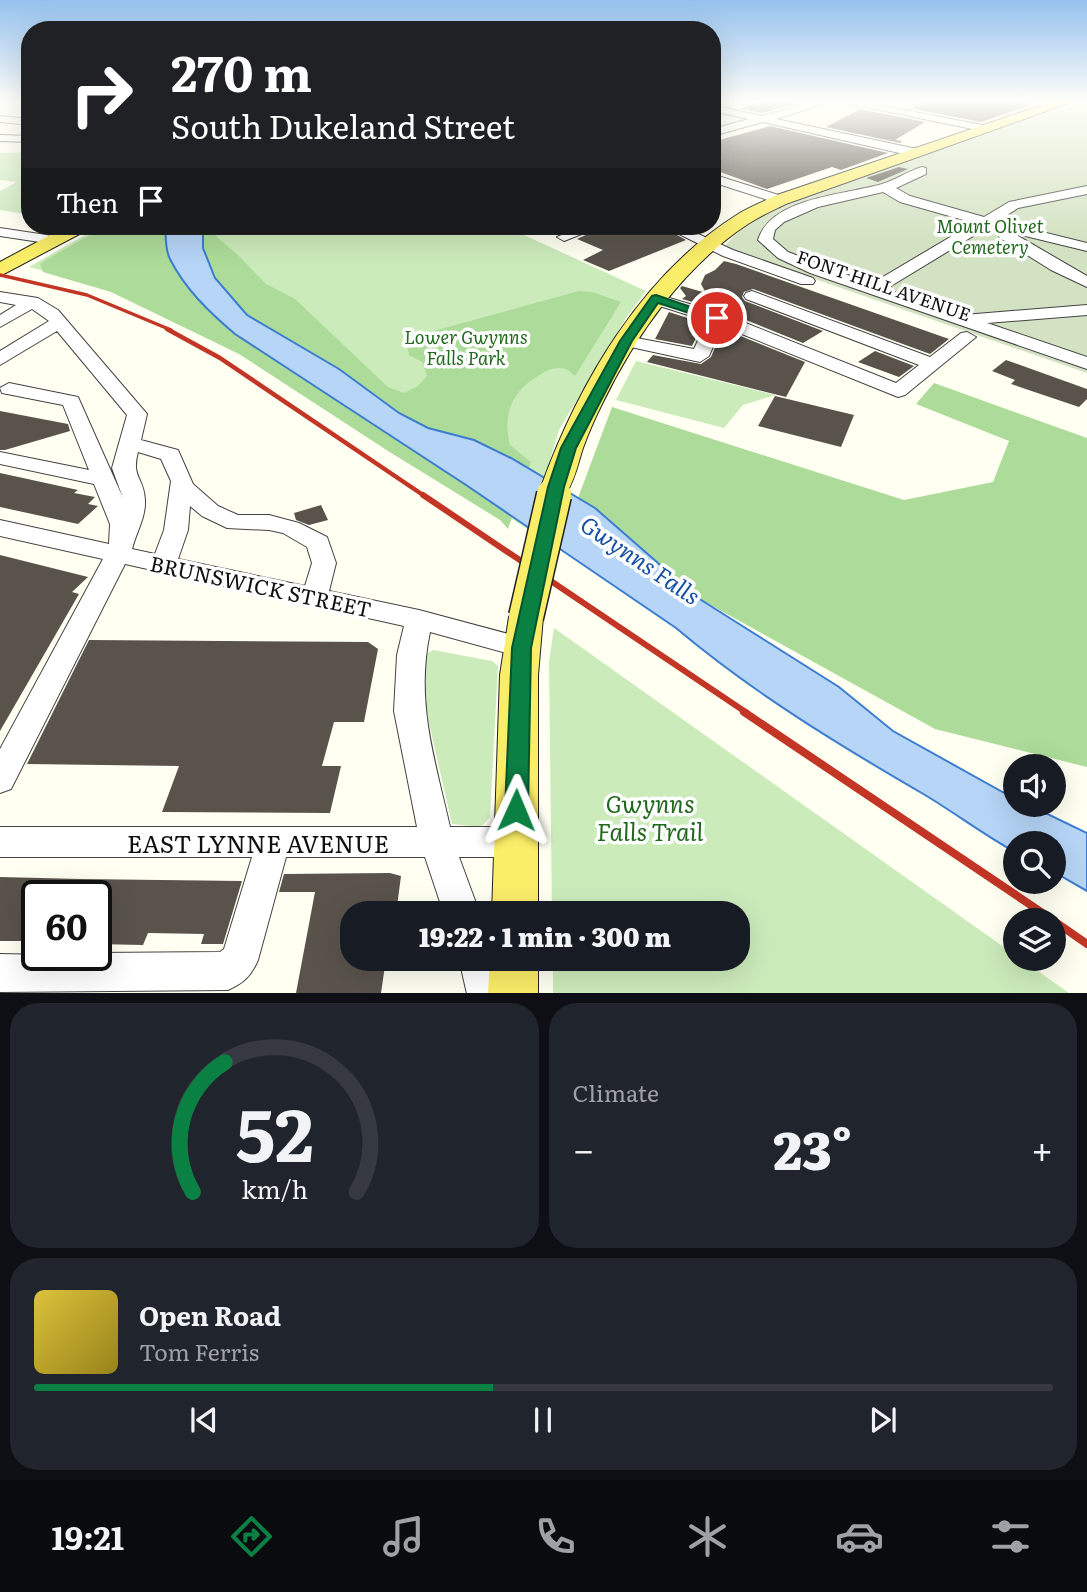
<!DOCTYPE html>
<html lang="en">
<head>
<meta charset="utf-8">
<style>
  body { margin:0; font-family:Literata,serif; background:#20242c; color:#f1f3f6; height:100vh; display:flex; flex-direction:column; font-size:26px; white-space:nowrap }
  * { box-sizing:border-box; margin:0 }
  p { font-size:23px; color:#9ea1a6 }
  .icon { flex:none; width:38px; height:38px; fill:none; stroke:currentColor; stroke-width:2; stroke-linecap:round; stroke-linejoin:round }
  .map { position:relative; height:993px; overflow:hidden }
  .sheet { display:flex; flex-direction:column; gap:10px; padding:10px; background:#0d0f14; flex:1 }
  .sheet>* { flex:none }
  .hud { position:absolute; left:21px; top:21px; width:700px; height:214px; border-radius:28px; box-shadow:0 7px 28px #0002; background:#202124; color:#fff; overflow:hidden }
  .controls { position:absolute; left:1003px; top:754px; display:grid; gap:14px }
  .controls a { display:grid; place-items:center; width:63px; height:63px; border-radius:50%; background:#171b24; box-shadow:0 7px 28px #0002; font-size:35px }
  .speed { position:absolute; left:21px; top:880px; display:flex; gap:14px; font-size:35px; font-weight:700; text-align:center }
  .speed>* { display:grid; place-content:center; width:91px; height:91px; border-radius:50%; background:#171b24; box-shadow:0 7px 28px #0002; line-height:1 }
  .speed .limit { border:4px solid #111; border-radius:10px; background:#fff; color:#111 }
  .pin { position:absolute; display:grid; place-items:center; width:60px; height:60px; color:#fff; margin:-30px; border:4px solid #fff; border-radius:50%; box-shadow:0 2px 7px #0007 }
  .me { position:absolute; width:77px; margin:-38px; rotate:1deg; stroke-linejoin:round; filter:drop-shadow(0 0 5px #0008) }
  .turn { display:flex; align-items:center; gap:24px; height:147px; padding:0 35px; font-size:32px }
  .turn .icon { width:91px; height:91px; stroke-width:2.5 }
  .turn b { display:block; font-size:49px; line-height:60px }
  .then { display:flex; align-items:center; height:66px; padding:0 35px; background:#0003; gap:14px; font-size:26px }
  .big { font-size:52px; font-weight:800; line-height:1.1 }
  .sheet .widget { flex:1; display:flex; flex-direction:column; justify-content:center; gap:10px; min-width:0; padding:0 24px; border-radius:28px; background:#20242c }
  .sheet .dial { align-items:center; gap:0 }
  .dial svg { height:182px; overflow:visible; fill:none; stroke:#363941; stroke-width:7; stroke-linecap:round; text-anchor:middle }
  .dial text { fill:#f1f3f6; stroke:none }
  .song { display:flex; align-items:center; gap:21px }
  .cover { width:84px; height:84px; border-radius:10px; background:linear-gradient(135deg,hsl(50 70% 55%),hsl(50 70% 35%)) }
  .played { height:7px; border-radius:4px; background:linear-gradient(90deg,#0b8043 45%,#363941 45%) }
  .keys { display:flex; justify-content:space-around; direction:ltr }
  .heat { display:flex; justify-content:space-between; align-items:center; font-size:38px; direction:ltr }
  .sheet .tiles { flex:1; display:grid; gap:10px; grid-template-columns:1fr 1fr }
  .widget:last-child { grid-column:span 2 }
  .trip { position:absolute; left:340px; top:901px; width:410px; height:70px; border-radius:28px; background:#171b24; box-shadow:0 7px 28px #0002; font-weight:800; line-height:70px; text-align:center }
  .tabs { display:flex; height:112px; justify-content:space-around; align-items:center; background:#090b0e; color:#9ea1a6 }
  .tabs .icon { width:49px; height:49px }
  .tabs .current { color:#0b8043 }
  .tabs b { font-size:32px; color:#f1f3f6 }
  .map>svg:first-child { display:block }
  .green { fill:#ccebbb }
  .forest { fill:#addc9a }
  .cemetery { fill:#d3e2c2 }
  .water { fill:#b6d5f7; stroke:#3c7dcf; stroke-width:2 }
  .building { fill:#59534c }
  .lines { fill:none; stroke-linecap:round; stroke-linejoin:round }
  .minor-casing { stroke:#434343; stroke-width:2 }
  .major-casing { stroke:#212121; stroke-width:2 }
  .minor { fill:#fff; fill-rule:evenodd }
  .major { fill:#faed68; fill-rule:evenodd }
  .rail-far3 { stroke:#c33625; stroke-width:3.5 }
  .rail-far2 { stroke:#c33625; stroke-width:4.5 }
  .rail-far1 { stroke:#c33625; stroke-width:6 }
  .rail { stroke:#c33625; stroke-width:8 }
  .major-bridge-far1-casing { stroke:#212121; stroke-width:29; stroke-linecap:butt }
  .major-bridge-casing { stroke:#212121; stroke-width:37; stroke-linecap:butt }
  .major-bridge-far1 { stroke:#faed68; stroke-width:26 }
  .major-bridge { stroke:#faed68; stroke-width:34 }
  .route { fill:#0b8043; stroke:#07532c; stroke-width:2 }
  .labels { text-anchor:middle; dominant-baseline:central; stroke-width:7; stroke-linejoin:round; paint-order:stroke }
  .far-park-label { font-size:18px; font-style:italic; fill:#22691e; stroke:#fff }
  .far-street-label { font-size:18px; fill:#101010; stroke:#fff }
  .street-label { font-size:21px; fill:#101010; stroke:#fff }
  .water-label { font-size:23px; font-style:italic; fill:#1650a4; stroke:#fff }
  .near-park-label { font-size:24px; font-style:italic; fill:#22691e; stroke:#fff }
  .near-street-label { font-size:24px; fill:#101010; stroke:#fff }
</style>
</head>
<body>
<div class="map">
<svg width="1087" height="994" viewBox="0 0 1087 994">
  <rect width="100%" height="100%" fill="#fffff2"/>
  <!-- green -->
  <path class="green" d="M30 152V215L0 210V191L17 182 0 180V153Z
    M101 226H548L524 235 646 291 626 318 559 430 529 530 264 359 150 298 29 267Z
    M636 361 775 395 743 405 724 428 616 400Z
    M554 628 1015 955V959H1021L1069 993H553V959H737V914L552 913 549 662Z
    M433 650 492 661 498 666 490 817 481 827 452 824 426 710V654Z"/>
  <!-- forest -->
  <path class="forest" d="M106 226H212L218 238 238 255 266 284 295 299 388 387 404 393 418 386 427 376 422 362 409 355 407 344 423 334 579 291 592 292 621 302 575 376 566 369C553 366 546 371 535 378 510 394 503 417 510 445L531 462 508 529 500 520 388 451 239 354 111 292 43 272 40 264 44 261Z
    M934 383 1087 438V767L935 729 698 598 578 498 612 407 904 500 993 482 1009 441 916 404Z"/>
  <!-- cemetery -->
  <path class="cemetery" d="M1080 102H1087V373L728 249 725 246C751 213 799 202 837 187 917 156 999 130 1080 102Z"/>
  <!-- water -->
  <path class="water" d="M165 226H203V248L215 278 247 315 339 369 399 413 428 428 474 440 511 458 595 508 698 598 839 687 893 731 1015 799V805H1029L1087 833V891L1054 872V844H1015V852C984 835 955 813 925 795 839 745 753 693 676 628L466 485 235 334C209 312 185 289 170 259 165 250 166 236 165 226Z"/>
  <!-- building -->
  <path class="building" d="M756 102H801L762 113 741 109Z
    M914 102H1030L1031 105 981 122 914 109Z
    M860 109 925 122 895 140 902 141 900 143 826 127Z
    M770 126 888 153 841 170 832 167 767 189 712 169V142Z
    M899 167 908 169 878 182 866 178Z
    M605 226H661L686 240 609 271 583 260 603 250 577 239Z
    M724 261 736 264 949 339 930 354 753 289 744 292 742 297 745 301 823 331 803 343 724 311 682 299 686 296 680 288 682 286 706 293 701 284 705 275 715 270Z
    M669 312 703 323 692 346 655 339Z
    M723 329 805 362 786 397 647 362 653 355 701 364 711 357Z
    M875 351 914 366 899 377 858 362Z
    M1006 360 1087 389V399L1079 407 1011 384 1015 380 992 371Z
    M775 396 854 415 841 447 758 426Z
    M0 411 68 424 70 431 5 450H0Z
    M0 473 78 490 74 493 95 497 88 504 98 506 78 524 0 507Z
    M321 505 328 520 309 525 296 520 294 513Z
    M0 555 88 577 72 592 79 594 0 731Z
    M89 640 368 642 378 649 364 722H334L322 766H341L330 813 162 812 179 766 27 764Z
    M390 873 401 876 396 914H352V959H386L381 993H296L315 892H279L284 874Z
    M0 877 80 879 242 881 223 944H201L204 934 148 933 143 945 96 944V896H37V941H0Z"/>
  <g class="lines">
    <!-- minor casing -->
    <g class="minor-casing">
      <path id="minor" d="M812 102H830L776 119 917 149 923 153 917 157 763 122 712 136V129L749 119 712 111V105L762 116Z
        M841 102H864L987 126 993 129 987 132Z
        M0 116 30 119V125L0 122Z
        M0 135 30 136V142L0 141Z
        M922 167 926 168V174L896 188 910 196 984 217 1009 202 1087 186V194L1018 208 998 221 1087 243V251L1013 233 1087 276V287L1051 270 1000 238 998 235 1004 231 988 227 886 289 964 315 1087 305V315L987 323 1087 357V369L810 273 778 258 758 240C771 197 845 195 882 184 896 180 908 171 922 167ZM883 192 900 202 974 223 871 284 788 252 773 239 775 230 784 222 818 207Z
        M712 174 785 197 787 200 780 204 712 182Z
        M582 226H602L564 241 557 237Z
        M663 226H681L733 250 813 278 815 281 813 284H801L723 256Z
        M0 228 53 236 60 240 53 244 0 236Z
        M752 291 930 357 961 333 967 332 976 337 905 395 898 397 722 326 709 356 700 362 626 346 617 341 626 336 694 349 707 321 650 303 648 299 650 295 656 294 723 314 896 383 919 365 746 299 744 296 746 293Z
        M0 292 38 298 58 310 147 414 141 440 178 450 193 484 218 506 238 515H269L299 523 327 537 336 563 329 591 419 610 531 640 535 647 531 654 521 657 430 632C415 702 435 760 450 827H516L528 831 533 842 528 853 516 857H459L480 914H444L425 857H286L258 960C251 976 244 983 228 990L0 992V954L96 956V953L220 952 224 949 252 857H0V827H417L394 711 397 655 404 626 125 564 11 789 0 793V749L103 559 0 536V520L109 544 110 524 94 484 0 464V452L89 470 63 405 2 393 0 388 9 383 78 397 123 498 112 468 127 415 57 331 0 365V351L49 321 32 309 0 327V315L16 305 0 302ZM138 452 161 459 171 481 164 530 155 554 132 549C136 533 146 517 145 500 144 477 131 478 138 452ZM190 506 202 516 227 528 269 530 283 533 307 547 312 563 305 586 178 559 188 530Z
        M459 959H497L505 994H467Z"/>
    </g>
    <!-- major casing -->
    <g class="major-casing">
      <path id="major" d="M1051 102H1072L786 204C774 210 760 216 748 224 684 266 635 336 602 404 595 418 588 434 583 448 578 463 575 480 566 493L556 496 546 493 541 487C578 384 641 276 735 216 747 208 761 203 774 196Z
        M67 226H89L87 230 0 276V262Z
        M526 605 538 608 543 617 538 675V914H492L500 675 509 617 514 608Z
        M490 959H538V994H488Z"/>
    </g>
    <!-- minor -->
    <use href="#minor" class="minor"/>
    <!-- major -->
    <use href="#major" class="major"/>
    <!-- rail-far3 -->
    <path class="rail-far3" d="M0 275 87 295 171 330"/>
    <!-- rail-far2 -->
    <path class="rail-far2" d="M167 329 220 358 426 497"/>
    <!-- rail-far1 -->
    <path class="rail-far1" d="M423 495 747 713"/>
    <!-- rail -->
    <path class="rail" d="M744 712 1053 920
      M1054 921 1087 944"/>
    <!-- major-bridge-far1 casing -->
    <g class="major-bridge-far1-casing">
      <path id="major-bridge-far1" d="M554 497 556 487"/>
    </g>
    <!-- major-bridge casing -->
    <g class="major-bridge-casing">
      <path id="major-bridge" d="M526 617 554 495"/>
    </g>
    <!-- major-bridge-far1 -->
    <use href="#major-bridge-far1" class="major-bridge-far1"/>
    <!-- major-bridge -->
    <use href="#major-bridge" class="major-bridge"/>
  </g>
  <!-- sky -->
  <linearGradient id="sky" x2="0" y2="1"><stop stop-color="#94c1ee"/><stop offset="0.42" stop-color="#fffff9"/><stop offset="1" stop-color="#fffff9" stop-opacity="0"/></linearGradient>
  <rect width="1087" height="241" fill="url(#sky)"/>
  <!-- route -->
  <path class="route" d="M656 295 723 318 717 322 658 303 632 341 576 448 564 487 531 648 528 810 524 817 516 820 508 817 505 810 512 648 548 487 561 448 620 341 652 296Z"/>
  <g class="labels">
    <!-- far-park labels -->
    <g class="far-park-label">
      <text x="990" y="225">Mount Olivet<tspan x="990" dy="21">Cemetery</tspan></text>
      <text x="466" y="336">Lower Gwynns<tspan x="466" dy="21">Falls Park</tspan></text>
    </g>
    <!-- far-street labels -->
    <g class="far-street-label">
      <text transform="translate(884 285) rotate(19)">FONT HILL AVENUE</text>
    </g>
    <!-- street labels -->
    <g class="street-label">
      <text transform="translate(261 585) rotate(12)">BRUNSWICK STREET</text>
    </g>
    <!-- water labels -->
    <g class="water-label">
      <text transform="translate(641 559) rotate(34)">Gwynns Falls</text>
    </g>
    <!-- near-park labels -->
    <g class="near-park-label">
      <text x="650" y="802">Gwynns<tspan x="650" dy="28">Falls Trail</tspan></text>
    </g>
    <!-- near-street labels -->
    <g class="near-street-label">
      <text x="258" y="842">EAST LYNNE AVENUE</text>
    </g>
  </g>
</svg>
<div class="controls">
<a><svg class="icon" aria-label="sound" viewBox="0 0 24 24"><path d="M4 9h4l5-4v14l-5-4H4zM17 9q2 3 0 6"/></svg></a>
<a><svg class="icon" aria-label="search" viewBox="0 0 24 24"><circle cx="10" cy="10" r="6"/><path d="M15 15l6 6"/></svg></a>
<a><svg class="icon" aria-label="layers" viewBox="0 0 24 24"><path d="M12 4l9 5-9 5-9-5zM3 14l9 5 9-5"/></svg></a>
</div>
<div class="speed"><div class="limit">60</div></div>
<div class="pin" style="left:717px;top:318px;background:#d93025"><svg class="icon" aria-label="arrive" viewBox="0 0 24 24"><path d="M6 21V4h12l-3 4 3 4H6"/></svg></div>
<svg class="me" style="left:516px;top:810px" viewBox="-20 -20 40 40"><path d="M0-17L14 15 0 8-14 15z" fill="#0b8043" stroke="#fff" stroke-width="4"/></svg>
<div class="trip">19:22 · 1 min · 300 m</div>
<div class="hud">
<div class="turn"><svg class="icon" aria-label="right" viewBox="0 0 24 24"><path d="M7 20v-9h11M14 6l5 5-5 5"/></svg><div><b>270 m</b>South Dukeland Street</div></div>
<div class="then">Then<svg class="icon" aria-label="arrive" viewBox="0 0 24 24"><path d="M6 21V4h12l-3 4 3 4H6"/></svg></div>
</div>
</div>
<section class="sheet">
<div class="tiles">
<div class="widget dial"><svg viewBox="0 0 100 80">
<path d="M14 69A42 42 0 1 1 86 69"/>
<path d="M14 69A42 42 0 0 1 28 12" stroke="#0b8043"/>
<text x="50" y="56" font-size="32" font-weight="700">52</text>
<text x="50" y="72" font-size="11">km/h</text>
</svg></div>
<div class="widget"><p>Climate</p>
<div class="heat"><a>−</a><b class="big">23°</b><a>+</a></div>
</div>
<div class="widget">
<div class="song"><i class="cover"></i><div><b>Open Road</b><p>Tom Ferris</p></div></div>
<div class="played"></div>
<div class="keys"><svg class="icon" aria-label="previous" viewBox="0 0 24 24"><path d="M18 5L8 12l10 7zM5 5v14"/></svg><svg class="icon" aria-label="pause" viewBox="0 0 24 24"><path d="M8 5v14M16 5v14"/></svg><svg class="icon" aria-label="next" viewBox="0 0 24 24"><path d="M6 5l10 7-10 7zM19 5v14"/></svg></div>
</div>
</div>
</section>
<nav class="tabs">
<b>19:21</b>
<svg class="icon current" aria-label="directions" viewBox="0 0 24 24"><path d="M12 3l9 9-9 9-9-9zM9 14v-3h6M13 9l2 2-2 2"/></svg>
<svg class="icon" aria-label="music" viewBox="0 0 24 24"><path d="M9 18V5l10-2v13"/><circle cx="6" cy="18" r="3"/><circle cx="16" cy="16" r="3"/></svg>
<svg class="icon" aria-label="phone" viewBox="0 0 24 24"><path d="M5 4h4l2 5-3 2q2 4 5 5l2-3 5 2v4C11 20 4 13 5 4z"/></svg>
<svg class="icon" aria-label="climate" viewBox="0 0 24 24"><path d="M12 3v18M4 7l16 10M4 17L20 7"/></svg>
<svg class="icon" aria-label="car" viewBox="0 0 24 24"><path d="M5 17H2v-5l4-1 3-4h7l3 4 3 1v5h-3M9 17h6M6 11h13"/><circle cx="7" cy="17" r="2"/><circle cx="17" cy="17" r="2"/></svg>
<svg class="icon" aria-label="filters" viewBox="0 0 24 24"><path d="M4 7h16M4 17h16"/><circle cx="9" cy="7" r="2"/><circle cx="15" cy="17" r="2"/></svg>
</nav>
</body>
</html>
